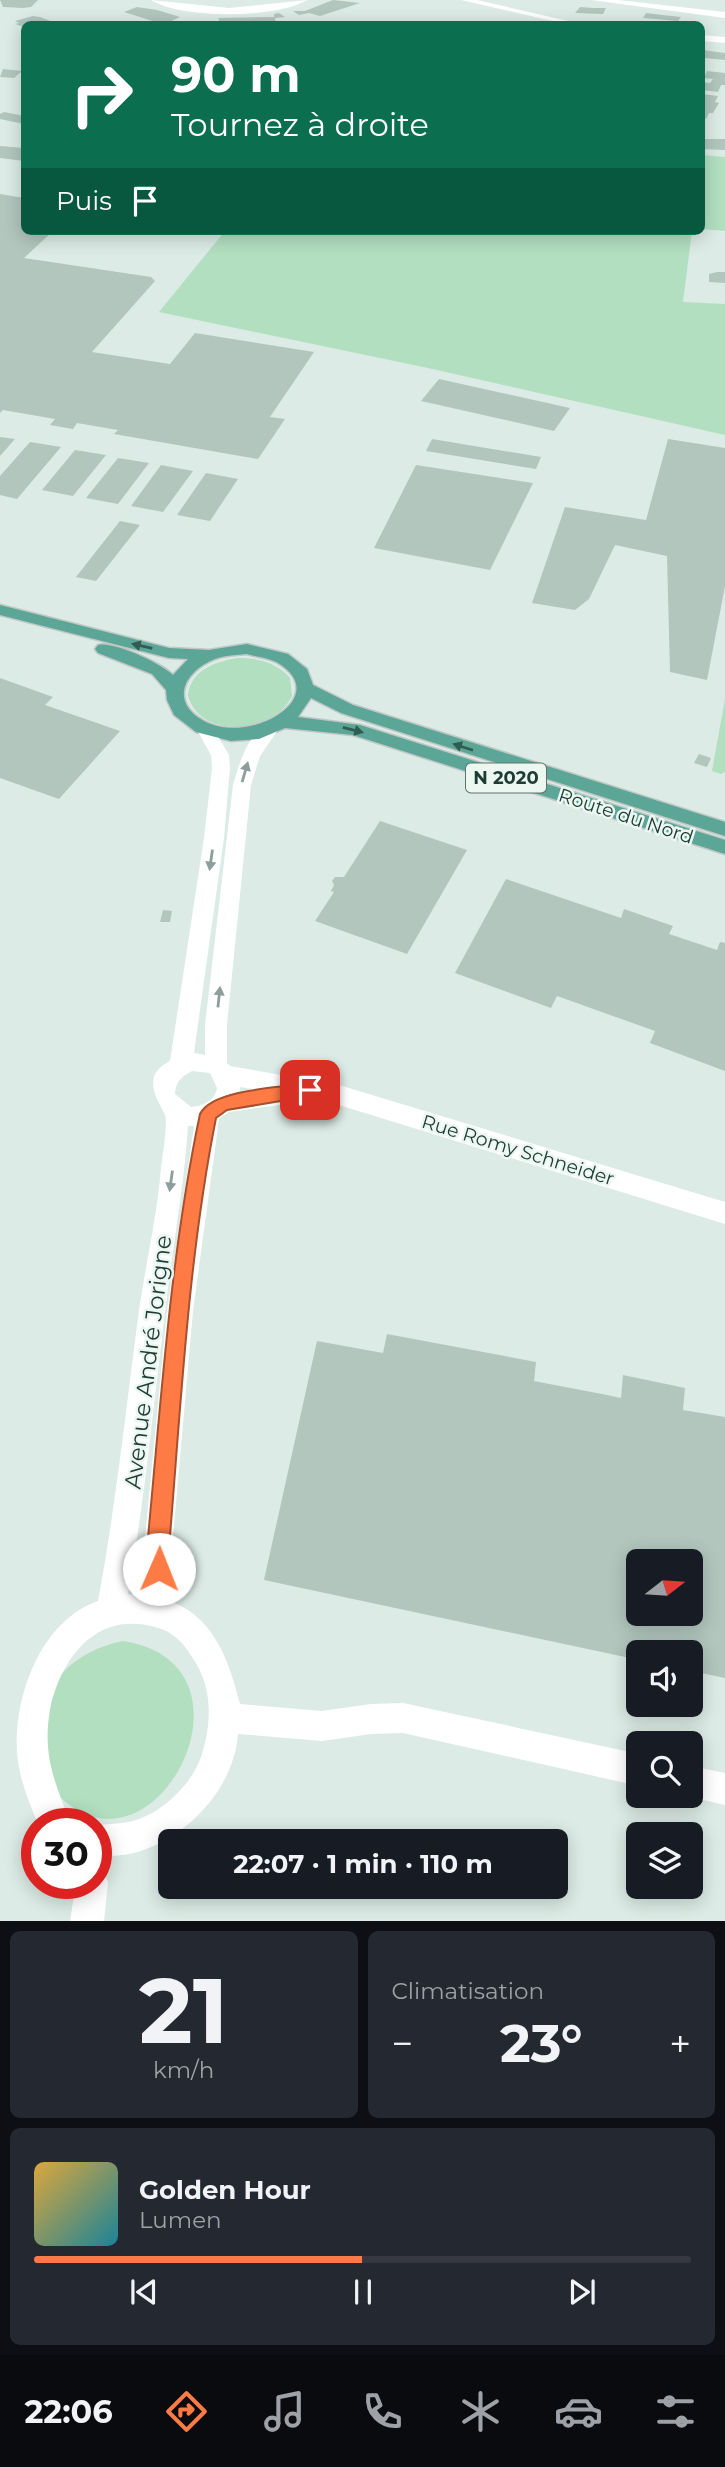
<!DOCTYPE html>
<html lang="fr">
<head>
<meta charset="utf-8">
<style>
  body { margin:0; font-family:Montserrat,sans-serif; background:#242831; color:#f1f3f6; height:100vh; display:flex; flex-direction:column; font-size:26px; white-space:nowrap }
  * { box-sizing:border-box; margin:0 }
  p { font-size:23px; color:#9ea1a6 }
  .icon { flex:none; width:38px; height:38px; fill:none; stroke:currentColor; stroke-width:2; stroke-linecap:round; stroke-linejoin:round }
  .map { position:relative; height:1921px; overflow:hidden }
  .sheet { display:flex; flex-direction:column; gap:10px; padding:10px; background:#0d0f14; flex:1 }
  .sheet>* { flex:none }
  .hud { position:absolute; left:21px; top:21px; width:684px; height:214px; border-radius:10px; box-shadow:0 4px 18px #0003; background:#0b6e4f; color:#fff; overflow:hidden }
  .needle { width:46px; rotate:73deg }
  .tools { position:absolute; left:626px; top:1549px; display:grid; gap:14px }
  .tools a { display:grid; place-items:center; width:77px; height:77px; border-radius:10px; background:#171b24; box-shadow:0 4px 18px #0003; font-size:35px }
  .speed { position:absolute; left:21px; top:1808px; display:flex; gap:14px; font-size:35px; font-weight:700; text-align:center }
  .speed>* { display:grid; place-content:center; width:91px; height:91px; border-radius:50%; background:#171b24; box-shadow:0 4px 18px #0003; line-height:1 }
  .speed .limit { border:10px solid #d22; background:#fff; color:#111 }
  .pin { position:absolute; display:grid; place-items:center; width:60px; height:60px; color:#fff; margin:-30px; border-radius:14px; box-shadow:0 4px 10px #0006 }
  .me { position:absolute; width:77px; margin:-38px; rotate:1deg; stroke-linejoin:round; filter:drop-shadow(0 0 5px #0008) }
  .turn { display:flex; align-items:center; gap:24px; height:147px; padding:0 35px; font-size:32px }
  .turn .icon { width:91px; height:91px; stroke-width:2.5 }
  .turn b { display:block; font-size:49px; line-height:60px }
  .then { display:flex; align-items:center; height:66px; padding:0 35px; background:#0003; gap:14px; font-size:26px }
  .big { font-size:52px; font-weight:700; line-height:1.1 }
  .sheet .card { flex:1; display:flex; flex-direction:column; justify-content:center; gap:10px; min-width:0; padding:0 24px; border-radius:10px; background:#242831 }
  .sheet .dial { align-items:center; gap:0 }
  .dial b { font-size:91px; line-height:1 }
  .song { display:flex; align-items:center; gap:21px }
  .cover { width:84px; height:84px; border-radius:10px; background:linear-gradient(135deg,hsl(40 70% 55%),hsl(190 70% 35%)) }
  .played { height:7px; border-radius:4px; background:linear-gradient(90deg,#ff7b46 50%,#363941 50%) }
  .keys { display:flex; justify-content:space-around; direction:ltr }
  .heat { display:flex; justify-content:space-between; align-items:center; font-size:38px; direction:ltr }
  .sheet .tiles { flex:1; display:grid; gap:10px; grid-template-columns:1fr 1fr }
  .card:last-child { grid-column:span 2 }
  .trip { position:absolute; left:158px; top:1829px; width:410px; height:70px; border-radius:10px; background:#171b24; box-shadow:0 4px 18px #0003; font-weight:700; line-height:70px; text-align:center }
  .tab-bar { display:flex; height:112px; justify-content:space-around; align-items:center; background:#090b0e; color:#9ea1a6 }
  .tab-bar .icon { width:49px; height:49px }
  .tab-bar .active { color:#ff7b46 }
  .tab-bar b { font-size:32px; color:#f1f3f6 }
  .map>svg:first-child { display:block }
  .green { fill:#b2dfc0 }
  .building { fill:#b2c6be; fill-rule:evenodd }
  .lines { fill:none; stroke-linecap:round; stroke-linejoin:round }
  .primary-casing { stroke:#c0c8c6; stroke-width:3 }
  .pedestrian { fill:#fff; fill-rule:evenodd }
  .minor { fill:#fff; fill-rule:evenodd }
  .tertiary { fill:#fff; fill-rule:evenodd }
  .primary { fill:#5ba696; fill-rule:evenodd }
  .oneway { fill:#305c51 }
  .oneway2 { fill:#8e9e9a }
  .route { fill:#ff7b46; stroke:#a6502e; stroke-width:2 }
  .labels { text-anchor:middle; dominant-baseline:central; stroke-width:5; stroke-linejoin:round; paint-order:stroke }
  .shield { fill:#edf7f2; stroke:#5b746d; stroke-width:2 }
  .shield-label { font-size:18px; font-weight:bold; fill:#1d3c34 }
  .street-label { font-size:19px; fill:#1d3c34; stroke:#edf7f2 }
  .near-street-label { font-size:23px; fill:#1d3c34; stroke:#edf7f2 }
</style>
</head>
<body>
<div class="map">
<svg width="725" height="1921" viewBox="0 0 725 1921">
  <rect width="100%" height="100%" fill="#dcebe5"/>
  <!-- green -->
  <path class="green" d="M702 155 725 157V231L702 229Z
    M225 231H692L683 302 725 304V435L428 368 159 312Z
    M237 658C258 658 276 662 290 678L292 696C275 733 199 741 188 695 191 670 215 662 237 658Z
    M725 699V772L721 774 712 771Z
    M123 1641C272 1664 154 1892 58 1795 44 1781 42 1764 43 1746 43 1735 40 1720 43 1709 52 1670 88 1648 123 1641Z"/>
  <!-- building -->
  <path class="building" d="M0 0H38L31 7 23 8 3 7Z
    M333 0 360 3 320 16 309 13 299 15 293 11H305Z
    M137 7 157 10 180 17 167 23H159L124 12Z
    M580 7 594 8H606L603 14 575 13Z
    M279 13 285 17 275 18 276 23 265 24H221L218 18 274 17V14Z
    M646 13 662 15 681 17 678 21 643 18Z
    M33 16 40 17 56 23 21 26 15 24 19 23 15 21Z
    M702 50 725 53V60L705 58 702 56Z
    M3 69 22 71 14 78 0 77Z
    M707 71 725 73V85H721L718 92 702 90V82L710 83 713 79 704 78Z
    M702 94 718 96 715 102 719 103 713 113H709L706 119 702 118 704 101Z
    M4 112 24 116V124L0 119V114Z
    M702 139H725V150L702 149Z
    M0 146 24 148V161L0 158Z
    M0 194 24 198V231H53L24 258 151 277 155 281 92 352 170 364 195 333 314 352 270 417 285 419 258 459 114 434 118 430 77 423 73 429 50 425 55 419 3 410 0 413Z
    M717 272H725V283L709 282V274Z
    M439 379 570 408 554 431 421 401Z
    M0 437 15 439 0 456Z
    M432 439 541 457 536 469 426 451Z
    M668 439 725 448V586L707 680 670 672 667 556 615 545 589 599 575 610 532 603 565 507 646 520Z
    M30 442 61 447 17 499 0 495V476Z
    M75 450 106 455 73 496 42 490Z
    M118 458 149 463 118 504 86 498Z
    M161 465 193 471 163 512 131 506Z
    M416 465 533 483 490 570 374 548Z
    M206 473 238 479 210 521 177 515Z
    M120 521 140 525 96 581 76 577Z
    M0 678 53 697 45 705 120 731 59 799 0 778Z
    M699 754 711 758 707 767 694 763Z
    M380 821 467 850 407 954 315 921 334 892 331 891 334 885 332 881 335 877H344Z
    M506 879 621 918 624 909 673 926 669 934 717 950 720 942 725 943V1071L650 1043 655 1031 557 996 551 1008 455 973Z
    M163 910 172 911 170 922H160Z
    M387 1334 536 1362 534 1381 607 1395 621 1398 623 1375 685 1388 683 1410 725 1417V1678L691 1671V1652H639V1660L264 1580 317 1341 383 1353ZM639 1561H691V1614H639Z"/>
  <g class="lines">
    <!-- primary casing -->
    <g class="primary-casing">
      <path id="primary" d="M0 605 169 648 209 650 247 644 288 654 307 669 313 685 353 705 725 822V836L341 713 311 698 298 717 360 725 725 840V854L353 735 285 728 259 739 231 741 196 732 174 715 167 700 166 690 152 674 98 653 95 649 98 645C114 641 162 664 173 675L188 659 169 658 0 615ZM247 654C257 657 269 658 278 663 334 697 250 746 204 721 169 702 184 671 215 659 225 655 237 655 247 654Z"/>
    </g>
    <!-- pedestrian -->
    <path class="pedestrian" d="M96 1868 104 1871 108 1883 104 1921H70L76 1883H96Z"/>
    <!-- minor -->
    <path class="minor" d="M151 0 229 8 307 0C276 19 181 19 151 0Z
      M591 0H618L725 12V18Z
      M206 724 212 726 229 755 230 768 224 838 194 1053 205 1055V1025L233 785C238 767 249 730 269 724L278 730 260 756 251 785 227 1025V1063L230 1066 339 1085 725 1202V1224L339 1105 303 1098 294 1103 229 1112 219 1119 193 1311 172 1548 175 1603C216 1621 230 1664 240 1704L322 1711 371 1704 403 1703 639 1754V1786L403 1733 371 1734 322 1741 238 1734C234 1789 186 1839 134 1853 122 1856 108 1856 96 1857V1825C108 1824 122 1824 133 1821 162 1813 191 1785 201 1757 211 1727 213 1693 197 1665 181 1638 171 1628 139 1624 89 1619 59 1665 50 1710 42 1754 55 1784 71 1824H38C28 1800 19 1778 17 1752 14 1695 41 1621 98 1601 116 1505 126 1408 139 1310 146 1263 157 1216 161 1168 162 1159 168 1122 165 1115 156 1096 141 1076 170 1061L204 838 212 768 211 755 197 730ZM192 1071 210 1073 217 1088C215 1101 203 1106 191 1107L175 1094C176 1081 181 1077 192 1071ZM240 1087 253 1089 240 1091ZM188 1126H194L167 1311 144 1548 146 1596 128 1594C145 1500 153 1406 165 1312 172 1250 184 1188 188 1126Z
      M691 1766 725 1773V1805L686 1796H691Z"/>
    <!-- tertiary -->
    <path class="tertiary" d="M461 0H477L581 24H566Z
      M702 35 725 37V43L702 41Z"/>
    <!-- primary -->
    <use href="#primary" class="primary"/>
  </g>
  <!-- one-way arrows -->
  <defs><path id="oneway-solid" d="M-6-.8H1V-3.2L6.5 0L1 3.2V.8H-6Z" transform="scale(1.75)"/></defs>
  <g class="oneway">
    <use href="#oneway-solid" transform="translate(142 646) rotate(-167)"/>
    <use href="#oneway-solid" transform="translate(353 730) rotate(14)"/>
    <use href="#oneway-solid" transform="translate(463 747) rotate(-162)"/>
  </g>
  <g class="oneway2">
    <use href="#oneway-solid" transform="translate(245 772) rotate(-74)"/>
    <use href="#oneway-solid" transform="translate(211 860) rotate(98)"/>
    <use href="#oneway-solid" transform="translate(219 997) rotate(-84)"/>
    <use href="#oneway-solid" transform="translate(171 1181) rotate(98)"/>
  </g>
  <!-- route -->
  <path class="route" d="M310 1083 316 1085 319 1090 316 1095 227 1110 216 1118C188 1259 181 1404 169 1548L170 1569 167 1577 159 1580 151 1577 147 1548C161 1403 170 1256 200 1114 212 1089 284 1087 310 1083Z"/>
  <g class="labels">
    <!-- shield labels -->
    <rect class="shield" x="466" y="763.5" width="80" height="29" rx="5"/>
    <g class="shield-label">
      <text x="506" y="778">N 2020</text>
    </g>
    <!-- street labels -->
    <g class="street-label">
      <text transform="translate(626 816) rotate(18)">Route du Nord</text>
      <text transform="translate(518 1150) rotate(17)">Rue Romy Schneider</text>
    </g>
    <!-- near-street labels -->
    <g class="near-street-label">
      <text transform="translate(148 1362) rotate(-83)">Avenue André Jorigne</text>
    </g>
  </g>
</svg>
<div class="tools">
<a><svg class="needle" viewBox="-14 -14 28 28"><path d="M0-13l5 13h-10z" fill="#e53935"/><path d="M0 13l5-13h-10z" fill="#9ea1a6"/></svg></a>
<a><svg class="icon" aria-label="sound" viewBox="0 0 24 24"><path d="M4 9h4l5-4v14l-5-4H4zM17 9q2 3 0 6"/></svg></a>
<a><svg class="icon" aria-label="search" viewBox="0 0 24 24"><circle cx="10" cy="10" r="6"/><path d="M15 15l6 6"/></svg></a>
<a><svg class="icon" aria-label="layers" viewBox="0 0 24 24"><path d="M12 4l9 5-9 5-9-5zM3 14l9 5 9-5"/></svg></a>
</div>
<div class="speed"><div class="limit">30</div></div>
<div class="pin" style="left:310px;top:1090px;background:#d93025"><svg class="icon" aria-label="arrive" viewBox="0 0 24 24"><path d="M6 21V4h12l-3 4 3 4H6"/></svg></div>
<svg class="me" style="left:159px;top:1569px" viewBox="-20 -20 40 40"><circle r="19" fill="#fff"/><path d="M0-13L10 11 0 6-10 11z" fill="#ff7b46"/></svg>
<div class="trip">22:07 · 1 min · 110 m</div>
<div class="hud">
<div class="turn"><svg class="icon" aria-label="right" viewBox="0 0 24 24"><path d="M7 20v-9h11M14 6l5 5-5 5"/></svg><div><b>90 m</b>Tournez à droite</div></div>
<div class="then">Puis<svg class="icon" aria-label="arrive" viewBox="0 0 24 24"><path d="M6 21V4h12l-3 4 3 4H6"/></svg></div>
</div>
</div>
<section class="sheet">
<div class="tiles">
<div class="card dial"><b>21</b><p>km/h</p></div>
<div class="card"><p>Climatisation</p>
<div class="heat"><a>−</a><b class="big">23°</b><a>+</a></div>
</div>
<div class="card">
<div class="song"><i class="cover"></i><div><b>Golden Hour</b><p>Lumen</p></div></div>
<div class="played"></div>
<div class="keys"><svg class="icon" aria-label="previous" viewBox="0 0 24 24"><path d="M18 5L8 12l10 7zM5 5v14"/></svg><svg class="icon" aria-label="pause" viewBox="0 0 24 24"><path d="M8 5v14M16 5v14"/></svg><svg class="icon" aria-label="next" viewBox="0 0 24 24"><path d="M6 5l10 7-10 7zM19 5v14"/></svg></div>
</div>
</div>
</section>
<nav class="tab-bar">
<b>22:06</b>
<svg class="icon active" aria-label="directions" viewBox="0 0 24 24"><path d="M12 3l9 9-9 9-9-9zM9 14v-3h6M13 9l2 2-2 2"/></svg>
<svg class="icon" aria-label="music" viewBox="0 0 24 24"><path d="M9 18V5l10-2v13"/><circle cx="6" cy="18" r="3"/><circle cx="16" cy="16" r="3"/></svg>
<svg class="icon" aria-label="phone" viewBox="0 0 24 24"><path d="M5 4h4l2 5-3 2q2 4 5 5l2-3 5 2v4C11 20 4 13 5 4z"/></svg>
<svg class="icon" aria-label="climate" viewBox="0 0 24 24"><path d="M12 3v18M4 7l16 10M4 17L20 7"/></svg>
<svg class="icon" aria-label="car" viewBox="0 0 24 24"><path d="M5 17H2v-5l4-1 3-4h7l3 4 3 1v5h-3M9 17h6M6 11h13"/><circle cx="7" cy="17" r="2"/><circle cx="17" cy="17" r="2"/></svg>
<svg class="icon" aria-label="filters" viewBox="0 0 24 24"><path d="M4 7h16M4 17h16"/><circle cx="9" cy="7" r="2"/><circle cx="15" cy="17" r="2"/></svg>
</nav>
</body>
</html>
